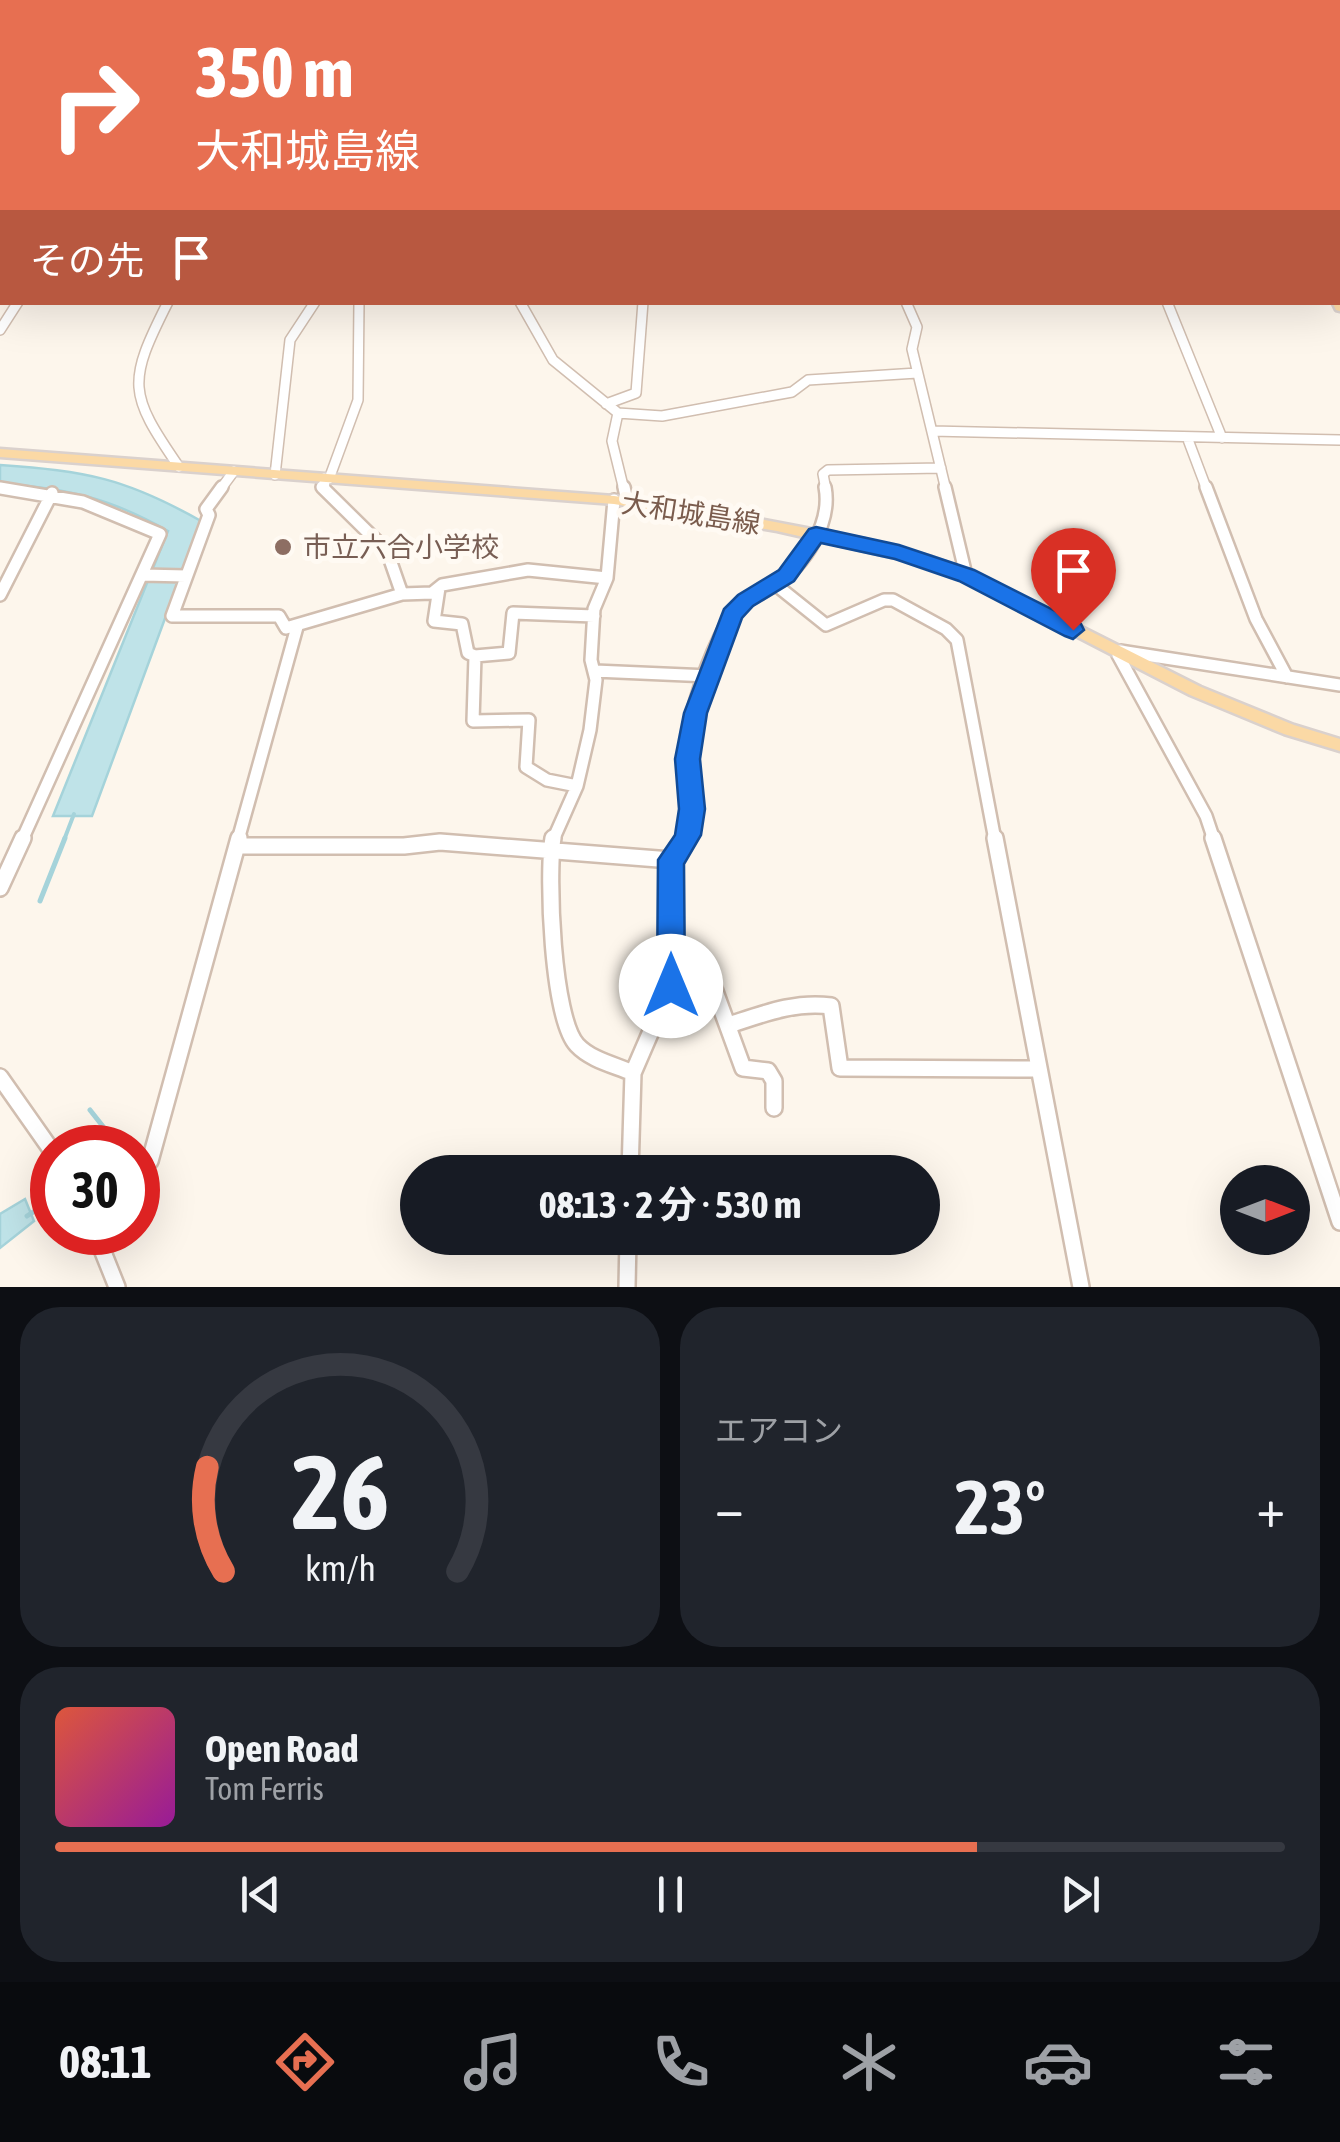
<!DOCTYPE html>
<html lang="ja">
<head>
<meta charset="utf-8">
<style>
  body { margin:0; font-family:"Asap Condensed","Noto Sans JP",sans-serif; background:#20242c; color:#f1f3f6; height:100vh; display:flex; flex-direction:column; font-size:38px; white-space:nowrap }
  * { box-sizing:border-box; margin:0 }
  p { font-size:32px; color:#9ea1a6 }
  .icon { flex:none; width:55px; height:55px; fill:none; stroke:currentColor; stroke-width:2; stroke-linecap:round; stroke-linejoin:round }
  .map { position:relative; height:1287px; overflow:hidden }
  .panel { display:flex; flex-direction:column; gap:20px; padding:20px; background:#0d0f14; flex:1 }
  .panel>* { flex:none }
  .guide { position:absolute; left:0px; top:0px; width:1340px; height:305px; box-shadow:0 10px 40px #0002; background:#e76f51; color:#fff; overflow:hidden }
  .needle { width:65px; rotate:90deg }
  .tools { position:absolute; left:1220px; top:1165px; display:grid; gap:20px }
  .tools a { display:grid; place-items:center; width:90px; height:90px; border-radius:50%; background:#171b24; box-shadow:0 10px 40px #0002; font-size:50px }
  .speed { position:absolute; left:30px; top:1125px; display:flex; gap:20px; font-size:50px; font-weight:700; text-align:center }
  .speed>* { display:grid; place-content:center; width:130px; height:130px; border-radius:50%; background:#171b24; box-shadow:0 10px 40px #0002; line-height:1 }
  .speed .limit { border:15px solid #d22; background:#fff; color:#111 }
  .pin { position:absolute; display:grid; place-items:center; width:85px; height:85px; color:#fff; margin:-102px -42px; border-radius:50% 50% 50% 0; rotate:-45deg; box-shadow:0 0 10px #0007 }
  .pin .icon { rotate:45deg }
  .me { position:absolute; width:110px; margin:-55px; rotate:0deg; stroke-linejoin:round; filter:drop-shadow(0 0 8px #0008) }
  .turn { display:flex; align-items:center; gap:35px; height:210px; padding:0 30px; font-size:45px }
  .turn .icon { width:130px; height:130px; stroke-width:2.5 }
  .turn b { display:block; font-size:70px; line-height:85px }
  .then { display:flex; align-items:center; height:95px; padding:0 30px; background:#0003; gap:20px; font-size:38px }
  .big { font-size:75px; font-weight:700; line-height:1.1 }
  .panel .card { flex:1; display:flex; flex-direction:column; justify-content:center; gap:15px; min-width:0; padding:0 35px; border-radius:40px; background:#20242c }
  .panel .dial { align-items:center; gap:0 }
  .dial svg { height:260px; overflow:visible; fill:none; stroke:#363941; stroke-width:7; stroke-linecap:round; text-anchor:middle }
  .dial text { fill:#f1f3f6; stroke:none }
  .song { display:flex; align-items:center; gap:30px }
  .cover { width:120px; height:120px; border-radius:15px; background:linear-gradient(135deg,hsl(10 70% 55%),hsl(300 70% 35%)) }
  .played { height:10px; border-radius:5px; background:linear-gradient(90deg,#e76f51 75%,#363941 75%) }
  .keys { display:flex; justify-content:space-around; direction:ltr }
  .heat { display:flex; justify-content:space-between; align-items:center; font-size:55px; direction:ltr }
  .panel .tiles { flex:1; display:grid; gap:20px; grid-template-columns:1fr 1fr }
  .card:last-child { grid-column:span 2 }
  .trip { position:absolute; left:400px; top:1155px; width:540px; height:100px; border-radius:50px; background:#171b24; box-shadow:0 10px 40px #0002; font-weight:700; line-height:100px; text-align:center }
  .tabs { display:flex; height:160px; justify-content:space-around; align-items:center; background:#090b0e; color:#9ea1a6 }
  .tabs .icon { width:70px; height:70px }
  .tabs .selected { color:#e76f51 }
  .tabs b { font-size:45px; color:#f1f3f6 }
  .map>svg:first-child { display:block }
  .water { fill:#bfe3e8; stroke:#a5d3da; stroke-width:2.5 }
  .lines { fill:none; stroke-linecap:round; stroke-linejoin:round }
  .stream-far1 { stroke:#a5d3da; stroke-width:4 }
  .stream { stroke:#a5d3da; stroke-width:5 }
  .minor-far3-casing { stroke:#d1beb0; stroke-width:10 }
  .minor-far2-casing { stroke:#d1beb0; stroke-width:12 }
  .minor-far1-casing { stroke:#d1beb0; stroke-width:16 }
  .minor-casing { stroke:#d1beb0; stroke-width:20 }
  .major-casing { stroke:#dad1cd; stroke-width:5 }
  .minor-far3 { stroke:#fff; stroke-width:8 }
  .minor-far2 { stroke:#fff; stroke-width:9 }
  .minor-far1 { stroke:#fff; stroke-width:11 }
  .minor { stroke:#fff; stroke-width:15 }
  .major { fill:#fbd9a5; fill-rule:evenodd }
  .rail { stroke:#b9a8c9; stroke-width:2.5; stroke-dasharray:9 6; stroke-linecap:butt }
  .route { fill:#1a73e8; stroke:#114b97; stroke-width:2.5 }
  .education-dot { fill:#8d6e63; stroke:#fffaf3; stroke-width:4 }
  .labels { text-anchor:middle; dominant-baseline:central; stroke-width:10; stroke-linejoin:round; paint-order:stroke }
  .street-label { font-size:28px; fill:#7a5c4d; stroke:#fffaf3 }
  .education-label { font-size:28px; fill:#785e54; stroke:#fffaf3; text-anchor:start }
</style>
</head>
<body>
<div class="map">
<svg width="1340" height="1287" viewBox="0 0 1340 1287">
  <rect width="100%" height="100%" fill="#fdf6ec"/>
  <!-- water -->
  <path class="water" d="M0 465C86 471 125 478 201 521L92 816H53L168 531C108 497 68 489 0 483Z
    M25 1199 34 1221 0 1248V1214Z"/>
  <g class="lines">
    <!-- stream-far1 -->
    <path class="stream-far1" d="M64 840 74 814"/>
    <!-- stream -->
    <path class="stream" d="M40 901 65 838
      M90 1110 120 1148
      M27 1216 52 1200"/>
    <!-- minor-far3 casing -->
    <g class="minor-far3-casing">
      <path id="minor-far3" d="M0 120 2 116"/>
    </g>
    <!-- minor-far2 casing -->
    <g class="minor-far2-casing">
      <path id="minor-far2" d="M0 285 2 281
        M168 302C127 383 128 393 179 467
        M520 302 553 360 618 413 662 416 792 392 808 380 917 373
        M906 302 917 327 912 349 946 490
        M1167 302 1222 438
        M0 330 18 302
        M606 404 636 393 643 302
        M618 413 612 441 624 490
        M932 431 1340 440
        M1187 437 1207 490
        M275 475 290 340 315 302
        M324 478 325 490
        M329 479 358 400 359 302
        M0 488 14 490
        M220 490 234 471
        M826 490 823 474 828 470 941 468"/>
    </g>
    <!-- minor-far1 casing -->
    <g class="minor-far1-casing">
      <path id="minor-far1" d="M222 487 206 509 209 515 172 616H279L286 628 402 594 432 593 442 585 528 570 607 578
        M322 487 387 551 402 594
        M624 487 627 501
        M945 487 966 575
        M1206 487 1256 619 1287 677
        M0 488 83 502 160 534 22 840
        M143 575 186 576
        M776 585 826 625 884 600H893L946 629 957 640 995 840
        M439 588 434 621 462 624 468 653 475 656 473 721 529 720 526 767 547 780 577 786
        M0 595 52 493
        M1120 651 1340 685
        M1118 655 1206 816 1214 840
        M475 656 509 653 513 613 594 616
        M595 671 709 676
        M238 840 297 627
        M553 840 577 786 590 730 596 680 591 660 594 609 607 578 614 500
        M684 840C696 810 685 779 687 748 690 707 708 658 727 623 738 602 756 597 775 585 805 565 832 523 825 487"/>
    </g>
    <!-- minor casing -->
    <g class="minor-casing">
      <path id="minor" d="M553 838C547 875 552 1018 577 1045 591 1060 615 1065 633 1073
        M995 838 1081 1287
        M1213 838 1340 1222
        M238 846H404L440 842 671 860
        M0 888 23 838
        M671 977 709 975 743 1068 768 1071 774 1081V1108
        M729 1025C763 1014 795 1001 831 1006L840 1068 1039 1069
        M0 1077 52 1151
        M150 1161 239 838
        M630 1172 633 1073 671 985V860L685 838
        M95 1232 117 1287
        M627 1287 628 1238"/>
    </g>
    <!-- major casing -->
    <g class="major-casing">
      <path id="major" d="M1178 0H1187L1188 2H1180Z
        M1338 299H1340V311L1336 310 1332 302H1338Z
        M0 449 614 496 707 509 864 539 932 557 973 572 1201 687 1294 725 1340 739V751L1284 734 1190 695 1010 602 963 580 922 564 777 531 614 504 0 457Z"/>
    </g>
    <!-- minor-far3 -->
    <use href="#minor-far3" class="minor-far3"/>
    <!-- minor-far2 -->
    <use href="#minor-far2" class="minor-far2"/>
    <!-- minor-far1 -->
    <use href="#minor-far1" class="minor-far1"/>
    <!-- minor -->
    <use href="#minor" class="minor"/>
    <!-- major -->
    <use href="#major" class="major"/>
    <!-- rail -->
    <path class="rail" d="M436 2 456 0"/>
  </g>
  <!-- route -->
  <path class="route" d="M816 527 899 545 974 570 1081 624 1084 630 1073 639 1065 636 959 581 895 559 821 543 794 581 753 606 742 618 707 713 700 759 705 809 701 835 684 864 685 986 681 995 671 999 661 995 657 986 658 860 675 835 679 809 675 759 684 713 724 609 738 595 779 570 809 529Z"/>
  <!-- markers -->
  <circle class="education-dot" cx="283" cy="547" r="10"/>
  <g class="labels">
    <!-- street labels -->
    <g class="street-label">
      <text transform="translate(691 513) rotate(9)">大和城島線</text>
    </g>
    <!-- education labels -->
    <g class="education-label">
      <text x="303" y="547">市立六合小学校</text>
    </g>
  </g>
</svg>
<div class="tools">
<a><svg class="needle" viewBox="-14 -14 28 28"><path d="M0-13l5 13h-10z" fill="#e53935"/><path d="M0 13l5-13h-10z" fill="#9ea1a6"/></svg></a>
</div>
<div class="speed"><div class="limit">30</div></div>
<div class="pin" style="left:1073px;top:630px;background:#d93025"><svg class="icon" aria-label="arrive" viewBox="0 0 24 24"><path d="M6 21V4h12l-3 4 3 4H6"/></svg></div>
<svg class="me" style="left:671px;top:986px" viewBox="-20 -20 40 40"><circle r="19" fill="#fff"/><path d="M0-13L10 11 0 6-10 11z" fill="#1a73e8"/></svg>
<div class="trip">08:13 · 2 分 · 530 m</div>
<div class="guide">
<div class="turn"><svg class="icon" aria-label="right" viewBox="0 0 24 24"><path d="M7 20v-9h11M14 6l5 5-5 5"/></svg><div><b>350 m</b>大和城島線</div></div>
<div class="then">その先<svg class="icon" aria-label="arrive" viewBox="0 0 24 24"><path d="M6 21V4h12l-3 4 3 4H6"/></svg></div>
</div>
</div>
<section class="panel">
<div class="tiles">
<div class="card dial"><svg viewBox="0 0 100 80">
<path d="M14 69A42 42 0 1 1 86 69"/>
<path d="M14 69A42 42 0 0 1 9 37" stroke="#e76f51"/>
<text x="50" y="56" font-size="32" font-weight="700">26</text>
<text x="50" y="72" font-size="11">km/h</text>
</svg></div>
<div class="card"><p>エアコン</p>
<div class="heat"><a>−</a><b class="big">23°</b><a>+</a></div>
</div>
<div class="card">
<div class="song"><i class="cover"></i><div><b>Open Road</b><p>Tom Ferris</p></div></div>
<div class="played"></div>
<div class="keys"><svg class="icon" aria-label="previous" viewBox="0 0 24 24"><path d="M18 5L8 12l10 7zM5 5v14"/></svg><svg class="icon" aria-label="pause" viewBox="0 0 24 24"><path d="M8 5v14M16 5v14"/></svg><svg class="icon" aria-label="next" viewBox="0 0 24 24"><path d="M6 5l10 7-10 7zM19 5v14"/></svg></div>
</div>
</div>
</section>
<nav class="tabs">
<b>08:11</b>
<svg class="icon selected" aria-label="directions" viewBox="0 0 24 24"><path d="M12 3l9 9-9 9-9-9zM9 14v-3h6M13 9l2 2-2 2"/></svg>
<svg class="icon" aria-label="music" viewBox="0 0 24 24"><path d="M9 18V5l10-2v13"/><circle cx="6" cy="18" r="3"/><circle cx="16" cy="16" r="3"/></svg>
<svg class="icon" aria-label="phone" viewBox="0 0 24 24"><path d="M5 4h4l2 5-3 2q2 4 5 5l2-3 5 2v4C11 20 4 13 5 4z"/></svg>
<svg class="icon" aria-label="climate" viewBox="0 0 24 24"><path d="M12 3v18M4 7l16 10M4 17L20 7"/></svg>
<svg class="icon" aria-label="car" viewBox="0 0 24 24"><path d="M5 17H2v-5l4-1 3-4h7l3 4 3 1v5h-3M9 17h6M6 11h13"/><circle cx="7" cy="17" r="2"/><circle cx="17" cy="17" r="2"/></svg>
<svg class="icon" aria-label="filters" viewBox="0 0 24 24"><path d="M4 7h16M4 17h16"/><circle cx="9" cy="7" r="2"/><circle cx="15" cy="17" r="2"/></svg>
</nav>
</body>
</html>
